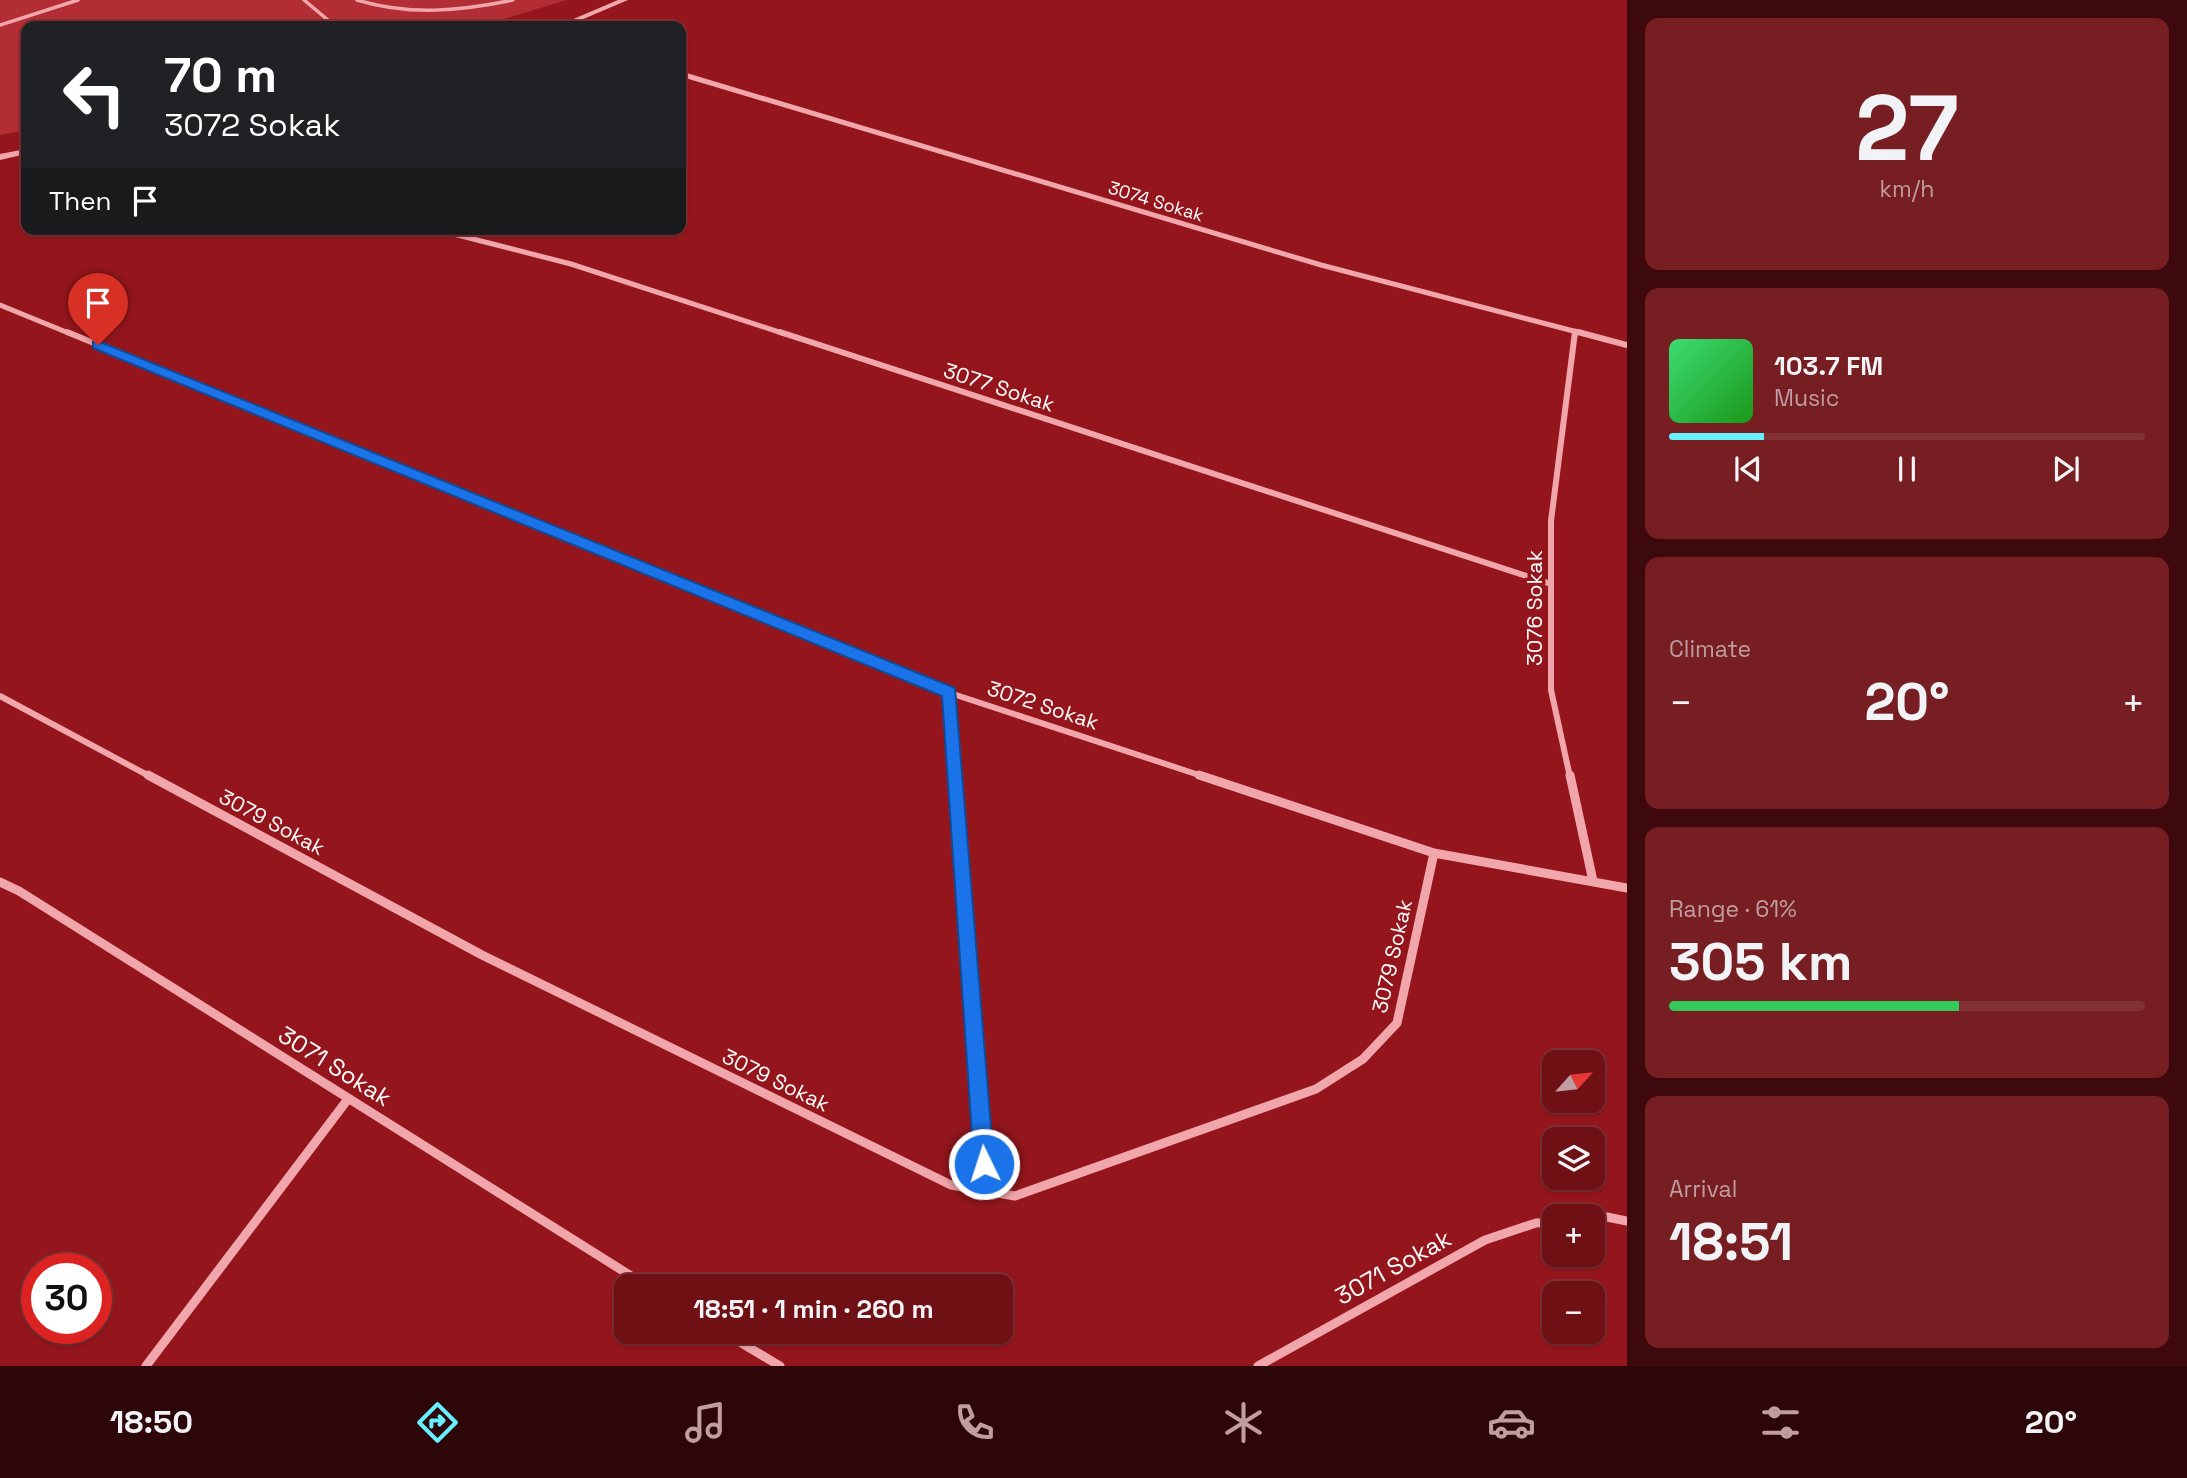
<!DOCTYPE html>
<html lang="en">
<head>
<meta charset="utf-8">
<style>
  body { margin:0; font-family:"Space Grotesk",sans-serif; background:#771e22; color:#f1f3f6; height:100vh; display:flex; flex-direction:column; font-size:26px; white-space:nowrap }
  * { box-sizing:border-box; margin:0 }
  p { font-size:23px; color:#c09da0 }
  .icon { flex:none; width:38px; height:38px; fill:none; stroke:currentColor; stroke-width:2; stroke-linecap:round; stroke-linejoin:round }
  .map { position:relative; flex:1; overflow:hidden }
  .sheet { display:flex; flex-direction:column; gap:18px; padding:18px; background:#3d090c; width:560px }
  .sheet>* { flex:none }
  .top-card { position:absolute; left:21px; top:21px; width:665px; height:214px; border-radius:14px; box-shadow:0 2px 5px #0004,0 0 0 2px #813034; background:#202124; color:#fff; overflow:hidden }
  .needle { width:46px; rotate:63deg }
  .tools { position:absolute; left:1542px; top:1050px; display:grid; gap:14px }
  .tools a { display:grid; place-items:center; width:63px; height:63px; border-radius:14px; background:#6f1015; box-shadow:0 2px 5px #0004,0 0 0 2px #813034; font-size:35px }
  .speed { position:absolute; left:21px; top:1253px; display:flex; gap:14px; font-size:35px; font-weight:700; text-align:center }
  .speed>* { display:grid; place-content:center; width:91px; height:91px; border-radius:50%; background:#6f1015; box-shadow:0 2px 5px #0004,0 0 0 2px #813034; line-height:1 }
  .speed .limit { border:10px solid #d22; background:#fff; color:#111 }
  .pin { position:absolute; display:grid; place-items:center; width:60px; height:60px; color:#fff; margin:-72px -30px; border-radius:50% 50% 50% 0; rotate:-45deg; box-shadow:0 0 7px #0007 }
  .pin .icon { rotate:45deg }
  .me { position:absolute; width:77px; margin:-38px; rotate:356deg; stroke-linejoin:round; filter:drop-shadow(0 0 5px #0008) }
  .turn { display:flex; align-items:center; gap:24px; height:147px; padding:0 28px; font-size:32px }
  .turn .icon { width:91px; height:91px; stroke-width:2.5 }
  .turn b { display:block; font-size:49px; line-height:60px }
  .then { display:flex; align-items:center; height:66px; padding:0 28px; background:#0003; gap:14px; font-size:26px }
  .big { font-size:52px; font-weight:800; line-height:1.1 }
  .sheet .card { flex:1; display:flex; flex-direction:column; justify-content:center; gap:10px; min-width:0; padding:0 24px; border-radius:14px; background:#771e22 }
  .sheet .dial { align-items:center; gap:0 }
  .dial b { font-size:91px; line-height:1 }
  .song { display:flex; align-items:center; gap:21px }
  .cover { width:84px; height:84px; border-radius:10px; background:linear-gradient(135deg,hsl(140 70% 55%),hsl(120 70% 35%)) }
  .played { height:7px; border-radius:4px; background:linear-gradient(90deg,#66efff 20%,#813034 20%) }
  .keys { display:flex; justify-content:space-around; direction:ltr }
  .heat { display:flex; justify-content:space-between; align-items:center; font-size:38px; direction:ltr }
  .charge { height:10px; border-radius:5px; background:linear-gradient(90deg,#34c759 61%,#813034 0) }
  .trip { position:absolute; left:614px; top:1274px; width:399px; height:70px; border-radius:14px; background:#6f1015; box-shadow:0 2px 5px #0004,0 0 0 2px #813034; font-weight:800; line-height:70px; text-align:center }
  .tab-bar { display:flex; height:112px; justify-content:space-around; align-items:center; background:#2c0608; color:#c09da0 }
  .tab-bar .icon { width:49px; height:49px }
  .tab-bar .selected { color:#66efff }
  .tab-bar b { font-size:32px; color:#f1f3f6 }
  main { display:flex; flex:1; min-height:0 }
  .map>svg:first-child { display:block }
  .green { fill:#b32d35 }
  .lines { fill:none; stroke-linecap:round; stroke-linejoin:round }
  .service { stroke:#f1a6ab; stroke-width:3.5 }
  .minor-far2 { stroke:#f1a6ab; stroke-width:5 }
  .minor-far1 { stroke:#f1a6ab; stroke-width:6 }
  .minor { stroke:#f1a6ab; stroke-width:9 }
  .tertiary { fill:#f1a6ab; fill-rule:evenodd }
  .route { fill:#1a73e8; stroke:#114b97; stroke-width:2 }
  .labels { text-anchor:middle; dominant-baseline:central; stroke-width:7; stroke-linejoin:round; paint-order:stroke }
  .far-street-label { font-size:18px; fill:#fff; stroke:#94161c }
  .street-label { font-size:21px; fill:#fff; stroke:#94161c }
  .near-street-label { font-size:24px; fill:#fff; stroke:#94161c }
</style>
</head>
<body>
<main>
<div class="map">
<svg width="1627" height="1366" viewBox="0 0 1627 1366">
  <rect width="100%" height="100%" fill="#94161c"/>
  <!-- green -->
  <path class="green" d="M0 0H567L481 26H26V130L0 135Z"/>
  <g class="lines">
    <!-- service -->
    <path class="service" d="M304 0 335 26
      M357 0C410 16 460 11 513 0
      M0 25 78 0"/>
    <!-- minor-far2 -->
    <path class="minor-far2" d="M681 74 1321 265 1585 334
      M434 229 571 264 785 334
      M0 305 71 334
      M1575 334V331"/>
    <!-- minor-far1 -->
    <path class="minor-far1" d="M67 332 950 693 1205 777
      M780 332 1551 584
      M1578 332 1627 345
      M950 693 956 777
      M0 696 151 777
      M1570 777 1551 690V521L1575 332"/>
    <!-- minor -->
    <path class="minor" d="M148 775 482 955 951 1185 1015 1196 1316 1089 1363 1059 1397 1023 1434 853
      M956 775 986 1191
      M1199 775 1434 853 1627 888
      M1570 775 1593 881
      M0 882 19 891 647 1286
      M1592 1219 1607 1217 1627 1221
      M723 1332 780 1366
      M146 1366 348 1099
      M1258 1366 1485 1240 1536 1223 1554 1222"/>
    <!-- tertiary -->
    <path class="tertiary" d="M618 0H628L567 26H557Z
      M26 149V154L0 160V154Z"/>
  </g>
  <!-- route -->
  <path class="route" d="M98 341 955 688 994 1164 991 1171 984 1174 977 1171 974 1164 942 696 93 348V342Z"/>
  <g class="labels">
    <!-- far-street labels -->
    <g class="far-street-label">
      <text transform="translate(1156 201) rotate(17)">3074 Sokak</text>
    </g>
    <!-- street labels -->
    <g class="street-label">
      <text transform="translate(999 387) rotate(18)">3077 Sokak</text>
      <text transform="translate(1534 608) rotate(-90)">3076 Sokak</text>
      <text transform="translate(1043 705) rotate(18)">3072 Sokak</text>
      <text transform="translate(272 822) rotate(28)">3079 Sokak</text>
      <text transform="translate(1392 956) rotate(-77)">3079 Sokak</text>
      <text transform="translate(776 1080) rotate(26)">3079 Sokak</text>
    </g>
    <!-- near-street labels -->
    <g class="near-street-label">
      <text transform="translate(335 1066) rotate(32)">3071 Sokak</text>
      <text transform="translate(1393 1267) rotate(-29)">3071 Sokak</text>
    </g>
  </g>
</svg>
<div class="tools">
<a><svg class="needle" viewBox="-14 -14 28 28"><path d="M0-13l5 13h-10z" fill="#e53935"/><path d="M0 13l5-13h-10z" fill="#c09da0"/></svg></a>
<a><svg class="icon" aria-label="layers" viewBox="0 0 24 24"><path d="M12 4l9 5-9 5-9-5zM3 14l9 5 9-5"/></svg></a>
<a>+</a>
<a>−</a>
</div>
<div class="speed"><div class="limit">30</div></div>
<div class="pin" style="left:98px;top:345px;background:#d93025"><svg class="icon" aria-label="arrive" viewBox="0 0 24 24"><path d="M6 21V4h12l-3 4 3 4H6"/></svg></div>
<svg class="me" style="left:984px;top:1164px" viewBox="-20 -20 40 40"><circle r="17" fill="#1a73e8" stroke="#fff" stroke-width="3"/><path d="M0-11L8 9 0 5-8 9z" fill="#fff"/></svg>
<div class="trip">18:51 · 1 min · 260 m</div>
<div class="top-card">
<div class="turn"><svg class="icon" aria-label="left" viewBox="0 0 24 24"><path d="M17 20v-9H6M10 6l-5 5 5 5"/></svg><div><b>70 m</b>3072 Sokak</div></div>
<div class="then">Then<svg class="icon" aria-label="arrive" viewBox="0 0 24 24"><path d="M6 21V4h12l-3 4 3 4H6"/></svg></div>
</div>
</div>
<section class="sheet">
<div class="card dial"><b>27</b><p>km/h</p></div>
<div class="card">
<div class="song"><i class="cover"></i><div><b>103.7 FM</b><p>Music</p></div></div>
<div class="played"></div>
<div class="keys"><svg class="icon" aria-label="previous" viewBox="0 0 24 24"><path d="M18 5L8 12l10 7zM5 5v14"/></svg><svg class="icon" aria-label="pause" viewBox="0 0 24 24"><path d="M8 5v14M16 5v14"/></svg><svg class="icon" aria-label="next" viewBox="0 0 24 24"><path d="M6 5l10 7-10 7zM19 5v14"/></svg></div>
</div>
<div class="card"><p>Climate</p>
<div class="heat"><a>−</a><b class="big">20°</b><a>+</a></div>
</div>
<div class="card"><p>Range · 61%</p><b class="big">305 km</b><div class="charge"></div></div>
<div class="card"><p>Arrival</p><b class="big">18:51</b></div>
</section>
</main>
<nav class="tab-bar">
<b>18:50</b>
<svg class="icon selected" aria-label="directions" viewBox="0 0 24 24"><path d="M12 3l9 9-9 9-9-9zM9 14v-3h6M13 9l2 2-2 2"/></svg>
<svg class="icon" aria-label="music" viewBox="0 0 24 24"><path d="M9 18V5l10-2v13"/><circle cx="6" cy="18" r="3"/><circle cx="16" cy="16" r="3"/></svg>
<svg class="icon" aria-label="phone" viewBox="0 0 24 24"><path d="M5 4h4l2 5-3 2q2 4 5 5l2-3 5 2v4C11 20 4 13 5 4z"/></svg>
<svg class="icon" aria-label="climate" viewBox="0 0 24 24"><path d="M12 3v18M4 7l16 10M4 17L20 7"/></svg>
<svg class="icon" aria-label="car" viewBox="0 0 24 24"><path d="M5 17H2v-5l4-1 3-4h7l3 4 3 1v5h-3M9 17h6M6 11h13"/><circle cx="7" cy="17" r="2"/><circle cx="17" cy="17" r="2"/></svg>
<svg class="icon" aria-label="filters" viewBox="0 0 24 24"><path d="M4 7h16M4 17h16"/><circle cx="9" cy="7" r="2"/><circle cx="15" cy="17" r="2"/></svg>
<b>20°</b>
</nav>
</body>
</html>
